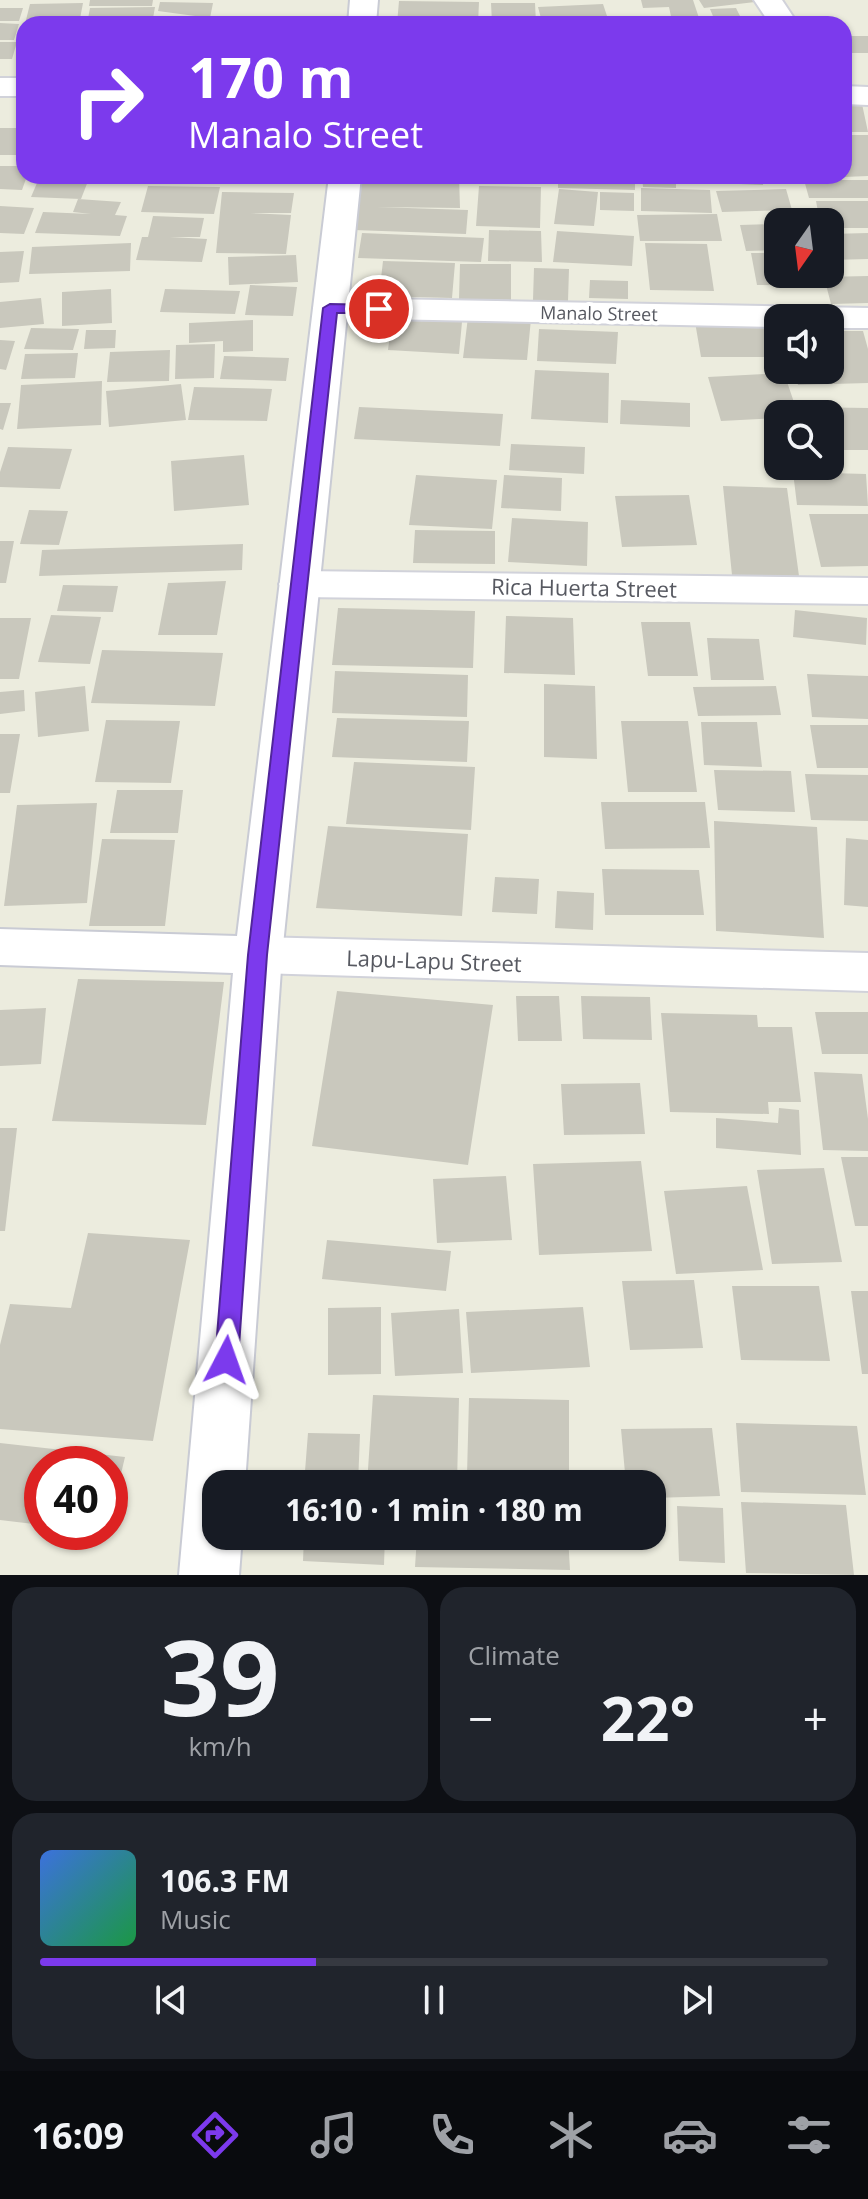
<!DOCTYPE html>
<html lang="en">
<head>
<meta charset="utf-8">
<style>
  body { margin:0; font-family:"Open Sans",sans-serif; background:#20242c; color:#f1f3f6; height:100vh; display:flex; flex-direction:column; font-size:30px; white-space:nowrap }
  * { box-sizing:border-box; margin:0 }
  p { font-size:26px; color:#9ea1a6 }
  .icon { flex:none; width:44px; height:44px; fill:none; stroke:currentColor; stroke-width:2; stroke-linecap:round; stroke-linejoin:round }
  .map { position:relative; height:1575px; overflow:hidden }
  .sheet { display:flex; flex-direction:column; gap:12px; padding:12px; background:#0d0f14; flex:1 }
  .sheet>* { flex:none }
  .top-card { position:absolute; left:16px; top:16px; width:836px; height:168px; border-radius:24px; box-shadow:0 2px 6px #0004; background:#7c3aed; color:#fff; overflow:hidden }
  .needle { width:52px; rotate:194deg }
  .tools { position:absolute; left:764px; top:208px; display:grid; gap:16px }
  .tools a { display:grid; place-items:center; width:80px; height:80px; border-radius:16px; background:#171b24; box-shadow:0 2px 6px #0004; font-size:40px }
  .speed { position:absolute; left:24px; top:1446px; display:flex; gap:16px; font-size:40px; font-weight:700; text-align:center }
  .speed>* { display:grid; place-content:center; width:104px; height:104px; border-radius:50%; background:#171b24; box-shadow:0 2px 6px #0004; line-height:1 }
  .speed .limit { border:12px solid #d22; background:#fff; color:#111 }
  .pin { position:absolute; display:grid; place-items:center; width:68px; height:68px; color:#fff; margin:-34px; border:4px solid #fff; border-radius:50%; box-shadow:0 2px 8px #0007 }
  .me { position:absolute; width:88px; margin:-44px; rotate:4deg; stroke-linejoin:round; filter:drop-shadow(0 0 6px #0008) }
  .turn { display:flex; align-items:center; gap:28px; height:168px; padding:0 40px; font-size:36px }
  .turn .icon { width:104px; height:104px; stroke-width:2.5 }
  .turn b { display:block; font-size:56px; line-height:68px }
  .big { font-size:60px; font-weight:700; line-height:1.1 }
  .sheet .widget { flex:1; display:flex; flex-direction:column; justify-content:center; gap:12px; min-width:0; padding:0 28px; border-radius:24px; background:#20242c }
  .sheet .dial { align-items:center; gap:0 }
  .dial b { font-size:104px; line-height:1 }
  .song { display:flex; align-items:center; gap:24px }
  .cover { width:96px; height:96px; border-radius:12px; background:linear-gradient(135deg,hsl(220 70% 55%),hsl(140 70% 35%)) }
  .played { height:8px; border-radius:4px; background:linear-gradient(90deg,#7c3aed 35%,#363941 35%) }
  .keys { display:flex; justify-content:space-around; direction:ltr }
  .heat { display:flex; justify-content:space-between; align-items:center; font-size:44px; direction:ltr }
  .sheet .tiles { flex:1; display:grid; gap:12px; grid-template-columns:1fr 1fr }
  .widget:last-child { grid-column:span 2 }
  .trip { position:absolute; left:202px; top:1470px; width:464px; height:80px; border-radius:24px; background:#171b24; box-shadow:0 2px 6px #0004; font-weight:700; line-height:80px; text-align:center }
  .menu { display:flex; height:128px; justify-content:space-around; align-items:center; background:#090b0e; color:#9ea1a6 }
  .menu .icon { width:56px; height:56px }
  .menu .on { color:#7c3aed }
  .menu b { font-size:36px; color:#f1f3f6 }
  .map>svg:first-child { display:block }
  .building { fill:#c9c8bd }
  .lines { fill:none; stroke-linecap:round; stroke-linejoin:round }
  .street-casing { stroke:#d1d2da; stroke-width:4 }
  .secondary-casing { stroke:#c9cbd4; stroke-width:4 }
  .street { fill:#fff; fill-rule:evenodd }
  .secondary { fill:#fff; fill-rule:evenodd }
  .route { fill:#7c3aed; stroke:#51269a; stroke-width:2 }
  .labels { text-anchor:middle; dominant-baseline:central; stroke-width:8; stroke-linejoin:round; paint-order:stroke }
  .far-street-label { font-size:18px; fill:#575961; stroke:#fff }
  .street-label { font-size:22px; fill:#575961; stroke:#fff }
</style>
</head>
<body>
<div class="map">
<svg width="868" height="1575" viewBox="0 0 868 1575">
  <rect width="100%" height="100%" fill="#ececde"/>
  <!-- building -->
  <path class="building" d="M90 0H153L152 6H89Z
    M641 0H693L700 21H672L669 7 643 8Z
    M699 0H755V2L704 8Z
    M399 1 479 2 478 24H397Z
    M160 2 213 3 210 18 158 11Z
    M83 3 79 24H25L30 4Z
    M491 3H535L536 23H492Z
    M603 4 608 19 542 22 538 7Z
    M155 7 152 24H87L90 8Z
    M0 8H23L19 21H0Z
    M736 8 742 20 715 21 710 9Z
    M159 20 213 21V24H158Z
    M0 23 19 24 14 40H0Z
    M844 36H868V53H844Z
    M0 42H17L12 59H0Z
    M844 104H862L868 132H844Z
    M0 128H24V155H0Z
    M844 135H868V176L844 177Z
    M0 166H24V176H27L22 190 0 189Z
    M40 176H90L81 199 31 197Z
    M364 176H459L460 208 377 207 468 210 466 234 354 230 359 183 363 184Z
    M487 176H549V182L486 181Z
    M558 176H635V190L558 188Z
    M642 176H676V188L643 187Z
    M715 176H763V185L715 183Z
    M804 180H868V198H809Z
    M148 186 220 187 214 214 141 212Z
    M479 186 541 187 540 228 476 226Z
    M641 188 710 190 712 213 641 211Z
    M559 189 598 192 594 226 554 224Z
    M786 189 792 210 722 212 716 191Z
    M222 192 294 193 291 213H250L291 215 286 254 216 253Z
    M600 192 634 193V211L600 210Z
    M78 199 121 202 115 215 127 216 120 236 35 233 43 212 91 214 73 212Z
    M816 201H868V228H830V222H820Z
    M0 206 34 208 24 234 0 233Z
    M717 214 722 241H640L637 215Z
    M153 216 204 218 200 237H170L207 239 202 262 136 260 142 237H148Z
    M778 224V250L746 251 740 225Z
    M489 230 541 231 542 262 488 261Z
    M557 231 634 236 632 266 553 262Z
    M362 233 484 238 481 262 358 258Z
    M868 233V259L830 260V234Z
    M131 243 130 271 29 274 32 247Z
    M645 243 707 244 714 291 650 290Z
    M24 251 19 282 0 283V252Z
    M751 253H778V274H820L823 286 757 285Z
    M296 255 298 282 229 285 228 257Z
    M383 261 455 263 452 298 379 296Z
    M460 264H511V300L459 299Z
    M534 268 569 269 568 301 533 300Z
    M868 276V303L831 304 824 277Z
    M590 280 628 281V299L589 298Z
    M250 285 297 287 293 316 245 315Z
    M111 289 112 323 62 326V292Z
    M165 289 240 291 235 314 160 312Z
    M41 298 44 324 0 328V302Z
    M468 317 531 319 527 360 463 358Z
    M392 318 462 322 459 354 388 350Z
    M253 320V351L223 352V341L189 343V323Z
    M695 322H767L775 357H701Z
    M31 328 79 329 73 350 24 349Z
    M539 329 618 332 616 364 537 361Z
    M86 330H116L115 348 84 349Z
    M830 331H863L868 349V383L798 385 794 370H830V362H835Z
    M0 340 15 341 6 370 0 369Z
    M215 344 214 378 175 379 176 345Z
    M170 350 169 381 107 382 110 352Z
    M78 353 75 378 21 379 25 354Z
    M224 356 289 358 286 381 220 379Z
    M535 370 609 373 608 423 531 419Z
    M784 373 798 414H778V418L721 421 708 377Z
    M102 381 101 425 17 429 21 385Z
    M181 384 186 420 109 427 106 391Z
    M194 387 272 389 267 421 188 420Z
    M621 400 690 403V427L620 424Z
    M0 403H11L3 430 0 429Z
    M359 407 503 414 500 446 354 439Z
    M801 407 868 408V450H830V414H803Z
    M511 444 585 447 584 474 509 470Z
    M8 447 72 449 60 489 0 487V472Z
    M244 455 249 505 174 511 171 461Z
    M793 472 866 474 868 506 797 505Z
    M416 475 497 480 492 529 409 525Z
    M504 475 562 478 561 511 501 508Z
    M723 486 787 488 799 576 732 575Z
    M689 495 697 545 622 547 615 496Z
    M29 510 68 511 59 545 20 544Z
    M809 514H868V566L821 567Z
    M512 518 588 522 587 566 508 562Z
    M415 530 495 531V564L413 563Z
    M0 541H14L6 583H0Z
    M243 544 242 570 39 576 42 550Z
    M226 581 217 635H158L168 583Z
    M63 585 118 586 113 612 57 611Z
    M338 608 475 611 473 668 332 665Z
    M795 610 867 618 866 645 793 637Z
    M51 615 101 617 90 664 38 662Z
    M506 616 573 618 575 675 504 673Z
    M0 618H31L19 679H0Z
    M641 622H690L698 676H648Z
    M707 638 759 639 764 680H711Z
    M102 650 223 653 215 706 91 703Z
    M335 671 468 675 467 717 332 713Z
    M807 674 868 676V719L812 717Z
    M544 684 595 686 597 759 544 757Z
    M85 686 89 731 38 737 35 692Z
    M776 686 781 715 698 716 693 687Z
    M24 690 25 711 0 714V692Z
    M337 718 469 721 467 762 332 757Z
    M106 720 180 721 171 783 95 782Z
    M621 721H688L697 792H628Z
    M701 722H757L762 767 704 765Z
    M810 725H868V768H817Z
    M0 734H20L10 793H0Z
    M354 762 475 767 471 830 346 824Z
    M714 770 791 771 795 812 718 810Z
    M805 774 868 775V821L811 820Z
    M117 790H183L178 833H110Z
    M601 802H705L710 848 605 849Z
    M97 803 87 903 4 906 17 805Z
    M714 821 817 827 824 938 716 931Z
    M328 826 468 834 462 916 316 908Z
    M846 838 868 840V907L844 905Z
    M102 839 175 840 165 926H89Z
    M602 869 699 870 704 915H605Z
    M495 877 539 879 537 914 492 912Z
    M557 891 594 893 593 930 555 928Z
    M78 979 224 982 206 1125 52 1121Z
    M337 991 493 1005 468 1165 312 1146Z
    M516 996H559L562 1041H518Z
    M581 996 650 997 652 1040 583 1039Z
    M46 1008 41 1064 0 1066V1010Z
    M815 1012H868V1054H822Z
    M661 1013 757 1015 758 1027H792L801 1102H768L769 1114 670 1112Z
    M814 1072 862 1074 868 1119V1151L823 1150Z
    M640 1083 645 1134 564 1135 561 1084Z
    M779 1108 799 1110 801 1155 716 1148V1118L778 1123Z
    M0 1128H17L5 1231H0Z
    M841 1157H868V1226H855Z
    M641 1161 652 1251 539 1255 533 1164Z
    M824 1168 842 1262 772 1264 757 1170Z
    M506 1176 512 1240 437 1243 433 1179Z
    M747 1186 763 1270 676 1274 664 1191Z
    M88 1233 190 1240 153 1441 0 1429V1345L10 1304 71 1308Z
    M327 1240 451 1251 446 1291 322 1279Z
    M694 1280 703 1348 630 1350 622 1281Z
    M732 1286H819L830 1361 741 1360Z
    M851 1291H868V1374H862Z
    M381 1307V1374L328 1375V1308Z
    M583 1307 590 1367 471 1373 466 1312Z
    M459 1309 463 1373 395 1376 391 1313Z
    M373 1395 459 1398 457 1484H367Z
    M469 1398 569 1400V1479L467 1475Z
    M736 1423 857 1426 866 1495 741 1492Z
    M712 1428 720 1496 652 1498V1484H626L621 1429Z
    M308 1433 360 1434 358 1484H304Z
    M0 1443 125 1457 111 1516 110 1464H42V1525L0 1520Z
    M741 1502 846 1505 854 1575 746 1573Z
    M677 1506 723 1508 725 1563 679 1561Z
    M304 1536H385L384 1565 303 1561Z
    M417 1536H568L570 1570 415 1567Z"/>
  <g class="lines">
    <!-- street casing -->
    <g class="street-casing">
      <path id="street" d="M754 0H782L798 24H770Z
        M0 78H24V96H0Z
        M844 86 868 87V105L844 104Z
        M330 298 868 308V328H830V318H778V327L330 318 318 315 313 308 318 301Z
        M299 571 868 578V604L299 597 285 593 279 584 285 575Z
        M258 937 868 953V991L258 973 241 968 234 955 241 942Z"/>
    </g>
    <!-- secondary casing -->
    <g class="secondary-casing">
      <path id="secondary" d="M350 0H378L376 24H348Z
        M329 176H361L282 955 245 1484H216V1536H242L239 1575H179L233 973 0 965V929L237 936Z"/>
    </g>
    <!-- street -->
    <use href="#street" class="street"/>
    <!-- secondary -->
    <use href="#secondary" class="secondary"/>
  </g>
  <!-- route -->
  <path class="route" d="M330 304 379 305 386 309 379 313H337L267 955 238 1360 234 1367 226 1370 218 1367 215 1360 248 955 323 308Z"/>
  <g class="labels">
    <!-- far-street labels -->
    <g class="far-street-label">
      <text transform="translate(599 313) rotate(1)">Manalo Street</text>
    </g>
    <!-- street labels -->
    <g class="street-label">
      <text transform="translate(584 587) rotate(1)">Rica Huerta Street</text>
      <text transform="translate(434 960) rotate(2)">Lapu-Lapu Street</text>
    </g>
  </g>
</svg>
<div class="tools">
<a><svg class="needle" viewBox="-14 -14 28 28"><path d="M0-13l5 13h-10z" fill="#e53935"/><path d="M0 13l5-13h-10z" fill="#9ea1a6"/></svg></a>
<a><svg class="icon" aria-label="sound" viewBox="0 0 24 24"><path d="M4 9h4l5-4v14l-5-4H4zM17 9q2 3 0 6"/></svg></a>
<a><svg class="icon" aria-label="search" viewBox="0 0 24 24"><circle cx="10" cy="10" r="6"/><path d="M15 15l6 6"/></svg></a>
</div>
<div class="speed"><div class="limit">40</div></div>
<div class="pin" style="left:379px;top:309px;background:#d93025"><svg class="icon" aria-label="arrive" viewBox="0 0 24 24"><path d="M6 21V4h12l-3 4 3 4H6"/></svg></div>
<svg class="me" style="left:226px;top:1360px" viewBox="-20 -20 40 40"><path d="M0-17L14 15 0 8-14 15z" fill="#7c3aed" stroke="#fff" stroke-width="4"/></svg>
<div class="trip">16:10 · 1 min · 180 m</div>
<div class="top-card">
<div class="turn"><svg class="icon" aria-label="right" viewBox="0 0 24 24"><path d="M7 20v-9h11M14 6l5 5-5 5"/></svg><div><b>170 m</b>Manalo Street</div></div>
</div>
</div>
<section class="sheet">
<div class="tiles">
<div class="widget dial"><b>39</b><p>km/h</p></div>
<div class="widget"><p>Climate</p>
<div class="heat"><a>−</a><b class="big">22°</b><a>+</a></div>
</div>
<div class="widget">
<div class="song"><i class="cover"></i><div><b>106.3 FM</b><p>Music</p></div></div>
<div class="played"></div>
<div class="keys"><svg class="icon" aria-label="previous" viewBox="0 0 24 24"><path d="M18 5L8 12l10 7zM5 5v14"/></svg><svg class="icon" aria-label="pause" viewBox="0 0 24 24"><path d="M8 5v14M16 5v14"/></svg><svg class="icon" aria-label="next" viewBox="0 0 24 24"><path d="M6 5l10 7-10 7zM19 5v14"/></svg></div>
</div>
</div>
</section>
<nav class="menu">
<b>16:09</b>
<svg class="icon on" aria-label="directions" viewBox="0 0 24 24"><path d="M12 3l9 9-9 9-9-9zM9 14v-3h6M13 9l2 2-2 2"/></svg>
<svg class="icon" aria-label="music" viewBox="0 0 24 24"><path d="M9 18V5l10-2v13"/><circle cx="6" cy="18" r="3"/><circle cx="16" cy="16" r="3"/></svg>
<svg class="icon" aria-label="phone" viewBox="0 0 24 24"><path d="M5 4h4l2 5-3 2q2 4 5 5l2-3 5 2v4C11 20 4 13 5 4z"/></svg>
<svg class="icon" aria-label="climate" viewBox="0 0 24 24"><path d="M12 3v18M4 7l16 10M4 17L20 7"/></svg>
<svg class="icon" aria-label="car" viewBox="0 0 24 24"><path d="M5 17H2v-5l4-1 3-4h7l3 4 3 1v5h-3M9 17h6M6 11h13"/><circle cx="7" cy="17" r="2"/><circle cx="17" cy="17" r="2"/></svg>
<svg class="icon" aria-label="filters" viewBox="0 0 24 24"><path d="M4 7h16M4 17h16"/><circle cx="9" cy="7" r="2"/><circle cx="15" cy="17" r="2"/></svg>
</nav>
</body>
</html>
